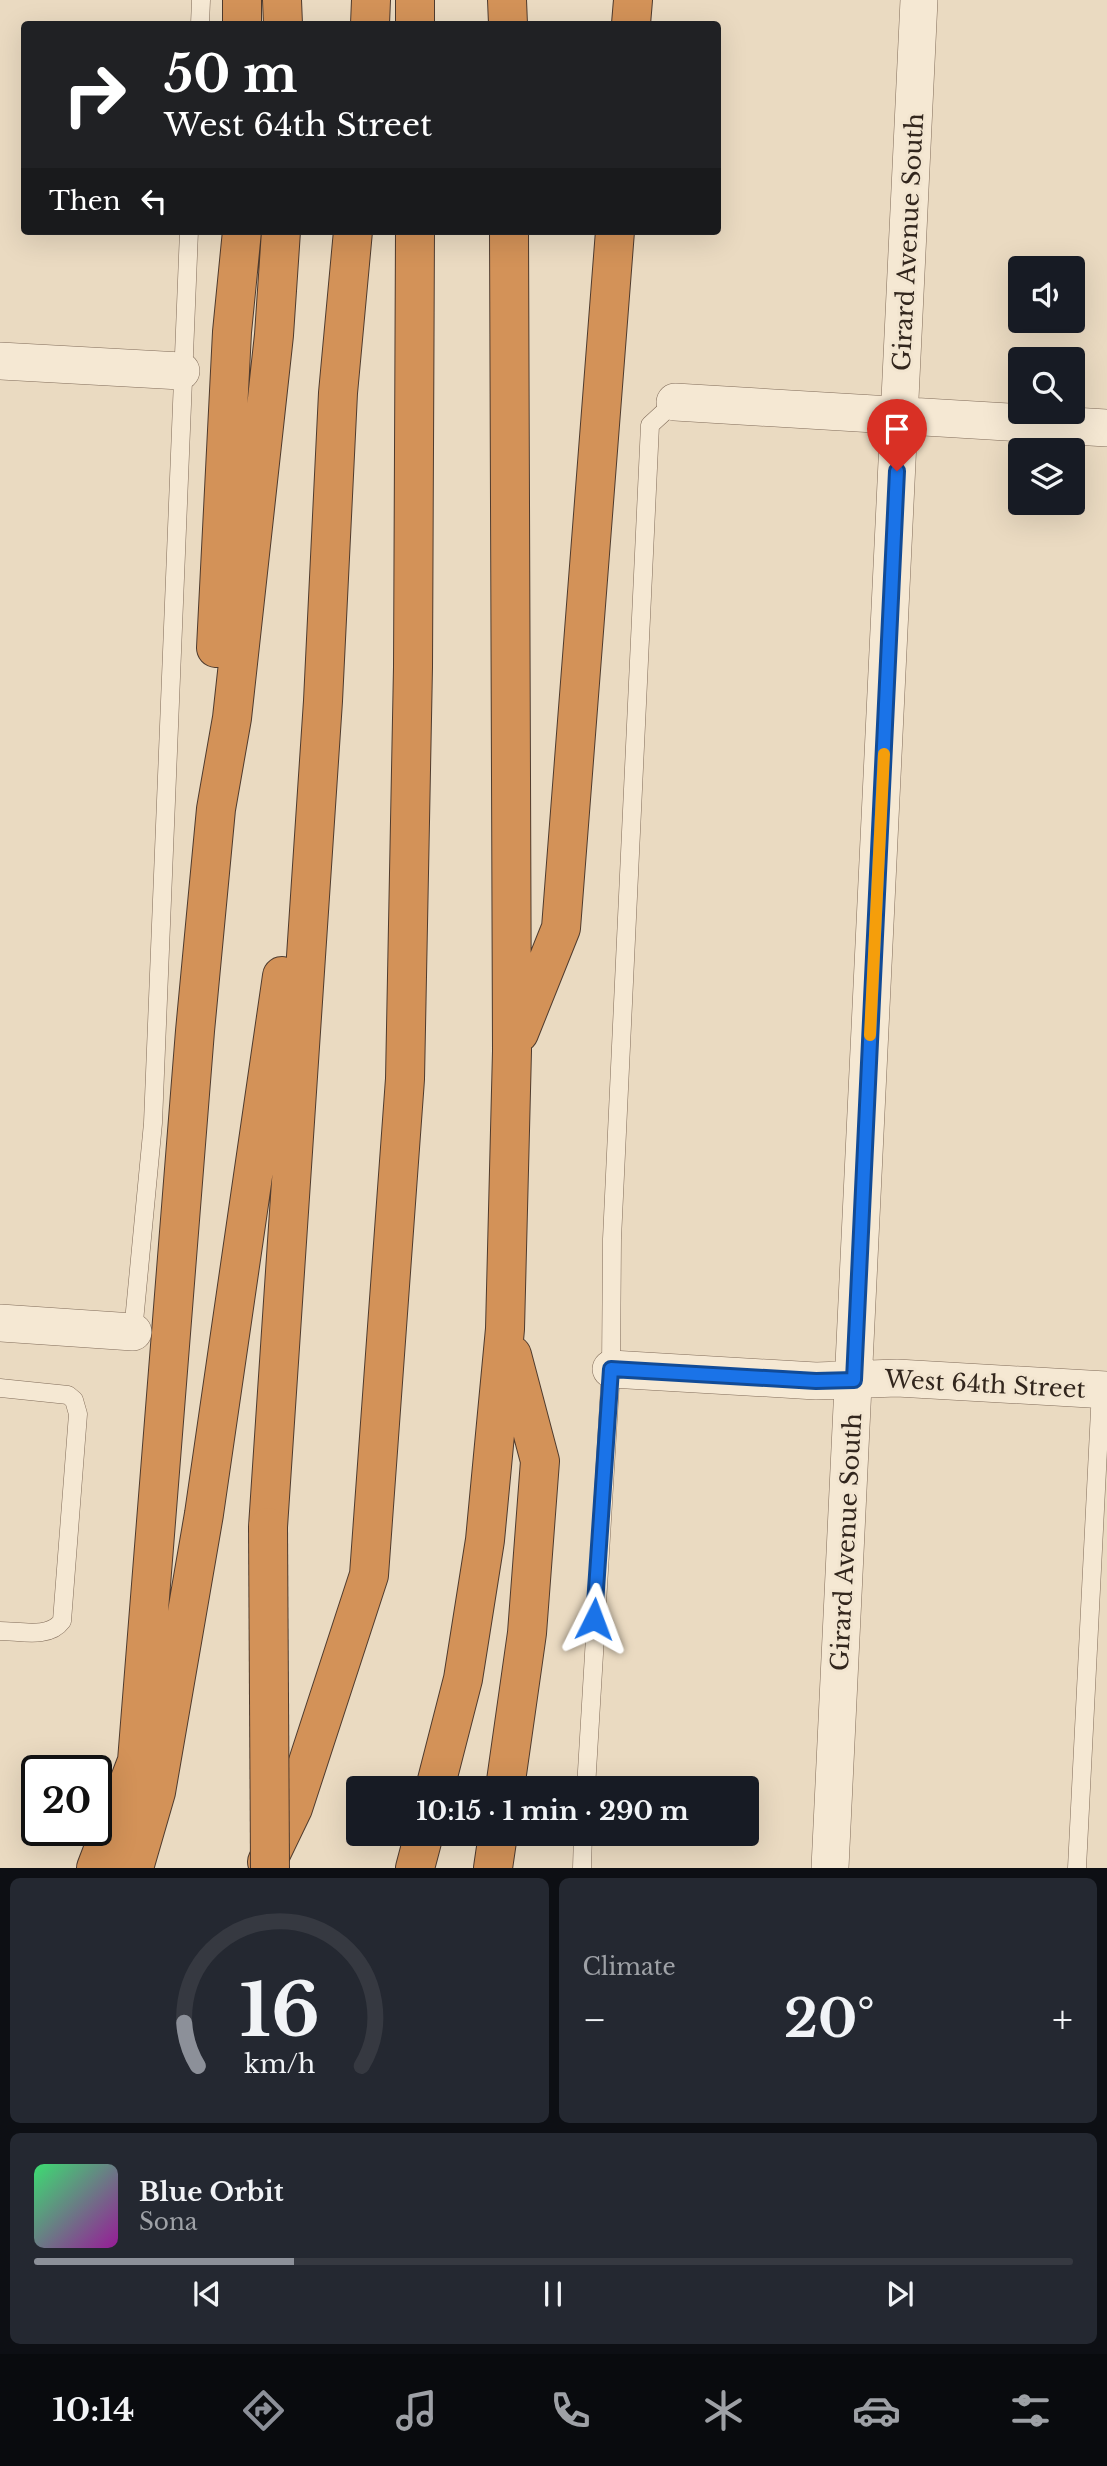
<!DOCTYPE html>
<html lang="en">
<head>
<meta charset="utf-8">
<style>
  body { margin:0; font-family:"Libre Baskerville",serif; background:#242831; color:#f1f3f6; height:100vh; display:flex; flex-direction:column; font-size:26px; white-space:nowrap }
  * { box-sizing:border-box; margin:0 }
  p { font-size:23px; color:#9ea1a6 }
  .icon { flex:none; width:38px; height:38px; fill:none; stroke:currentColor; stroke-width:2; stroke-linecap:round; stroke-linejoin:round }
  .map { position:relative; height:1868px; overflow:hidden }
  .details { display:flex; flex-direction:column; gap:10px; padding:10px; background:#0d0f14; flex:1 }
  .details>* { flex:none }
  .top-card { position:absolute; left:21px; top:21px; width:700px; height:214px; border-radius:7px; box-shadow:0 7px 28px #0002; background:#202124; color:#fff; overflow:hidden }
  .fabs { position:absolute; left:1008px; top:256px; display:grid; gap:14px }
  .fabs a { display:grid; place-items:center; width:77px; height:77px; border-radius:7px; background:#171b24; box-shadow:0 7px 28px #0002; font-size:35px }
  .speed { position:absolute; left:21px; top:1755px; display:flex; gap:14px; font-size:35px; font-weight:700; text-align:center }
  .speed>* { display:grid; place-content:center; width:91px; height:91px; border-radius:50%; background:#171b24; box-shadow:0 7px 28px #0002; line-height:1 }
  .speed .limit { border:4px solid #111; border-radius:10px; background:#fff; color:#111 }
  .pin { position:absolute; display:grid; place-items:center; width:60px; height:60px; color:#fff; margin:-72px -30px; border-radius:50% 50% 50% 0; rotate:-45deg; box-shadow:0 0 7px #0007 }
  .pin .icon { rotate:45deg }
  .me { position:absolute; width:77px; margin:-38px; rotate:3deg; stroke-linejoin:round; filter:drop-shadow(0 0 5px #0008) }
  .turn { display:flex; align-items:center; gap:24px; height:147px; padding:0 28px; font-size:32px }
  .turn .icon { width:91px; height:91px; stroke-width:2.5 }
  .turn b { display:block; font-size:49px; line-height:60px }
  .then { display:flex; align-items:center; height:66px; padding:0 28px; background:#0003; gap:14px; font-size:26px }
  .big { font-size:52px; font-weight:800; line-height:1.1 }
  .details .tile { flex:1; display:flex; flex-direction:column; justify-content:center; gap:10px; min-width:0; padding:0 24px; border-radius:10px; background:#242831 }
  .details .dial { align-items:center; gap:0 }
  .dial svg { height:182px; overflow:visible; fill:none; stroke:#363941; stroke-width:7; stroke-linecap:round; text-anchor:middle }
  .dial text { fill:#f1f3f6; stroke:none }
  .song { display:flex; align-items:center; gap:21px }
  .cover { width:84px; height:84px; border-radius:10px; background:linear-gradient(135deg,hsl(140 70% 55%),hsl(300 70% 35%)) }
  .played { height:7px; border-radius:4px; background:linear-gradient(90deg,#8c9099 25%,#363941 25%) }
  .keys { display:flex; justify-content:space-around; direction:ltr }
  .heat { display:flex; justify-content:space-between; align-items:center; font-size:38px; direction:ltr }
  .details .tiles { flex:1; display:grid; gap:10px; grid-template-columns:1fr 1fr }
  .tile:last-child { grid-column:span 2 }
  .trip { position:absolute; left:346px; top:1776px; width:413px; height:70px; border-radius:7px; background:#171b24; box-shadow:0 7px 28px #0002; font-weight:800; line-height:70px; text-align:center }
  .dock { display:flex; height:112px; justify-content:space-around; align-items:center; background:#090b0e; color:#9ea1a6 }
  .dock .icon { width:49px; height:49px }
  .dock .selected { color:#8c9099 }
  .dock b { font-size:32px; color:#f1f3f6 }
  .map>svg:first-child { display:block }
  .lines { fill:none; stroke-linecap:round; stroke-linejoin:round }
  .lane-casing { stroke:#816c5a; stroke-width:19 }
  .street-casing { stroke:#816c5a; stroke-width:38 }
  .highway-casing { stroke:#4f3b2e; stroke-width:40 }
  .lane { stroke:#f5e8d3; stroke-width:18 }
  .street { stroke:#f5e8d3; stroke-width:37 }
  .highway { stroke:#d39258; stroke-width:38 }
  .highway-bridge-casing { stroke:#4f3b2e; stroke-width:40; stroke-linecap:butt }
  .highway-bridge { stroke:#d39258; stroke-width:38 }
  .route-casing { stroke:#114b97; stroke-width:18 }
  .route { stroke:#1a73e8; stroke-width:12 }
  .slow { stroke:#f59e0b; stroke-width:12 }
  .labels { text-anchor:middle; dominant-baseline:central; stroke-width:6; stroke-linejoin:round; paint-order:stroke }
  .street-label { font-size:24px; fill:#32261d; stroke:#f2e5d0 }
</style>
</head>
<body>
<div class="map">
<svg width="1107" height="1868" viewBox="0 0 1107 1868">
  <rect width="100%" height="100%" fill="#eadac1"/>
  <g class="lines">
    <!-- lane casing -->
    <g class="lane-casing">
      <path id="lane" d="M200 24 201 0
        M133 1332 153 1123 189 231
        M0 1388 68 1395 74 1400 78 1414 62 1621C49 1639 20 1631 0 1631
        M586 1788 611 1369 612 1239 650 425 675 402
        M582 1868 583 1834
        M1077 1868 1101 1390"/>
    </g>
    <!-- street casing -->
    <g class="street-casing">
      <path id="street" d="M0 361 181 371
        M675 402 1107 428
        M0 1323 133 1332
        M611 1369 816 1381 897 1378 1107 1390
        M830 1868 919 0"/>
    </g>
    <!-- highway casing -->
    <g class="highway-casing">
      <path id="highway" d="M242 0V24
        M282 0 283 24
        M507 0 508 24
        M370 24 371 0
        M415 24V0
        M631 24 633 0
        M216 648 232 332 242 231
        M519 1033 561 928 615 231
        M268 1527 323 701 338 393 353 231
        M435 1788 463 1679 485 1540 505 1329 512 1051 509 231
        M505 1788 527 1633 540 1461 512 1355
        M267 1862 293 1808 369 1575 405 1079 413 667 415 231
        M96 1868 137 1761 195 1031 216 809 232 718 274 335 281 231
        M134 1868 156 1792 204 1514 282 976
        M415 1868 424 1834
        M493 1868 498 1834"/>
    </g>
    <!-- lane -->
    <use href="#lane" class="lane"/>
    <!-- street -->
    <use href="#street" class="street"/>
    <!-- highway -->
    <use href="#highway" class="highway"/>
    <!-- highway-bridge casing -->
    <g class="highway-bridge-casing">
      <path id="highway-bridge" d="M268 1527 270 1868"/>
    </g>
    <!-- highway-bridge -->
    <use href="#highway-bridge" class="highway-bridge"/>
  </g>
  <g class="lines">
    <!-- route casing -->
    <g class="route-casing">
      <path id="route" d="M594 1619 611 1369 816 1381 854 1380 897 471"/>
    </g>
    <!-- route -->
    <use href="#route" class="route"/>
    <!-- slow -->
    <path class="slow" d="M870 1035 884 754"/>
  </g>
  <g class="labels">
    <!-- street labels -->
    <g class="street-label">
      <text transform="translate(908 242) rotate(-87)">Girard Avenue South</text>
      <text transform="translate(985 1384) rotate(3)">West 64th Street</text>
      <text transform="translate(846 1542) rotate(-87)">Girard Avenue South</text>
    </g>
  </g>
</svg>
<div class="fabs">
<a><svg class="icon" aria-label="sound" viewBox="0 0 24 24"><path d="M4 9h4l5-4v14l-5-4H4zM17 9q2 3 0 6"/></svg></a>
<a><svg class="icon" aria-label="search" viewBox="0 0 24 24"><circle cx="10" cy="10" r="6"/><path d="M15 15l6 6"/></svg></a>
<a><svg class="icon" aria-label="layers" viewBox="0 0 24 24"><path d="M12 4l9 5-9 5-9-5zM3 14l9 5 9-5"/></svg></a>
</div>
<div class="speed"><div class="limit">20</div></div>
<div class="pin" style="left:897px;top:471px;background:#d93025"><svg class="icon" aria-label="arrive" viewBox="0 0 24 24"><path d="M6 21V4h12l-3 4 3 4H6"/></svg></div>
<svg class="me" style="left:594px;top:1619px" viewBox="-20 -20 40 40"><path d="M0-17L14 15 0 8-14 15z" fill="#1a73e8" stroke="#fff" stroke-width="4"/></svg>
<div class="trip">10:15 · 1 min · 290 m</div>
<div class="top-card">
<div class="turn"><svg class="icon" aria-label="right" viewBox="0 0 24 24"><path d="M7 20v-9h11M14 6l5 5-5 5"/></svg><div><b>50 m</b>West 64th Street</div></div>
<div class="then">Then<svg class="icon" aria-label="left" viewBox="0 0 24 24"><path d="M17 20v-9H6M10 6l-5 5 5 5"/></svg></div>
</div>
</div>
<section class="details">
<div class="tiles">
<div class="tile dial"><svg viewBox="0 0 100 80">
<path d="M14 69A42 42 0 1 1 86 69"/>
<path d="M14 69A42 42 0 0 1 8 50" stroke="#8c9099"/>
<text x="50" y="56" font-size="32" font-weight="700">16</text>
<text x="50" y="72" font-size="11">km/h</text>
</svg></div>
<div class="tile"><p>Climate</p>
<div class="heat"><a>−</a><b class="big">20°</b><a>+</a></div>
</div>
<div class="tile">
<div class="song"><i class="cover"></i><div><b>Blue Orbit</b><p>Sona</p></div></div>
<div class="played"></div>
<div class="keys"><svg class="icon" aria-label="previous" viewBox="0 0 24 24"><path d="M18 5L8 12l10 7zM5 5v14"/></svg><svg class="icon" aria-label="pause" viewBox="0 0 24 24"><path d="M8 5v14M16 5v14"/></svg><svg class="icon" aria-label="next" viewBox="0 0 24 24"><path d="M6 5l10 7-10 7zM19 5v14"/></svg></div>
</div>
</div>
</section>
<nav class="dock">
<b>10:14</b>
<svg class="icon selected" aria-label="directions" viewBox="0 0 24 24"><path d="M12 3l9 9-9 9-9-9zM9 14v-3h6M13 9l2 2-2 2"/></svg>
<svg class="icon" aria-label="music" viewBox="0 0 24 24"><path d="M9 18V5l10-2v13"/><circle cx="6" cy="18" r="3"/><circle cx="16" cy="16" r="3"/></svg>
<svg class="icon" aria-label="phone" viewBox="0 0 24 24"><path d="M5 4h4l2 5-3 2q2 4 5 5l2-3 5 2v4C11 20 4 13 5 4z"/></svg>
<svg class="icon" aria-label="climate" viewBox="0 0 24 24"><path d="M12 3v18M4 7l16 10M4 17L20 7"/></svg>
<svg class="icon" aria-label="car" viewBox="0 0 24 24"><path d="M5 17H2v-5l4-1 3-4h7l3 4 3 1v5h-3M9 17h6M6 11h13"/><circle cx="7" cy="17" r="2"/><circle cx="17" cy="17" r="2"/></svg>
<svg class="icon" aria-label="filters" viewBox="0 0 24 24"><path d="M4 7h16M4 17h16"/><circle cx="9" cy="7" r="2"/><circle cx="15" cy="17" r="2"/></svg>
</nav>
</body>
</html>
